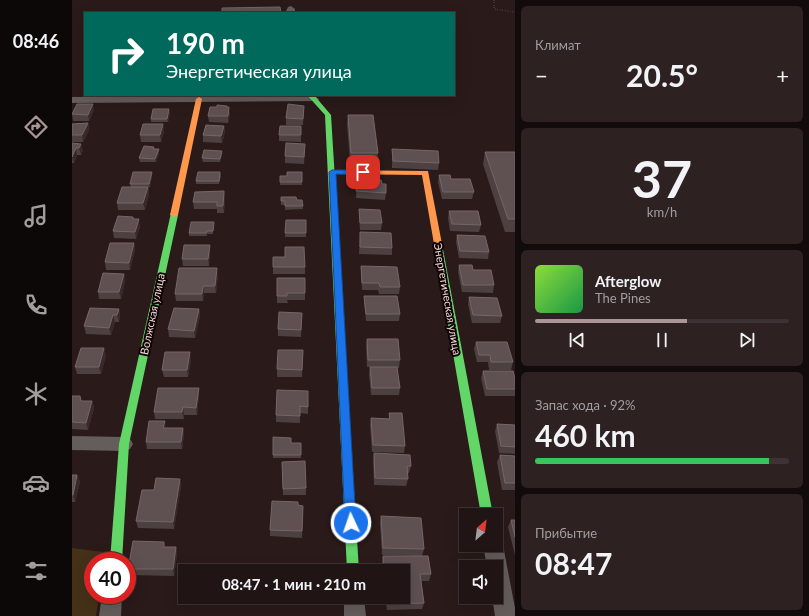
<!DOCTYPE html>
<html lang="ru">
<head>
<meta charset="utf-8">
<style>
  body { margin:0; font-family:Lato,sans-serif; background:#2d2122; color:#f1f3f6; height:100vh; display:flex; flex-direction:column; font-size:15px; white-space:nowrap }
  * { box-sizing:border-box; margin:0 }
  p { font-size:13px; color:#a29ea0 }
  .icon { flex:none; width:22px; height:22px; fill:none; stroke:currentColor; stroke-width:2; stroke-linecap:round; stroke-linejoin:round }
  .map { position:relative; flex:1; overflow:hidden }
  .sheet { display:flex; flex-direction:column; gap:6px; padding:6px; background:#120b0b; width:294px }
  .sheet>* { flex:none }
  .top-card { position:absolute; left:12px; top:12px; width:371px; height:84px; border-radius:0px; box-shadow:0 4px 16px #0002,0 0 0 1px #3d3334; background:#00695c; color:#fff; overflow:hidden }
  .needle { width:26px; rotate:28deg }
  .fabs { position:absolute; left:387px; top:508px; display:grid; gap:8px }
  .fabs a { display:grid; place-items:center; width:44px; height:44px; border-radius:0px; background:#201414; box-shadow:0 4px 16px #0002,0 0 0 1px #3d3334; font-size:20px }
  .speed { position:absolute; left:12px; top:552px; display:flex; gap:8px; font-size:20px; font-weight:700; text-align:center }
  .speed>* { display:grid; place-content:center; width:52px; height:52px; border-radius:50%; background:#201414; box-shadow:0 4px 16px #0002,0 0 0 1px #3d3334; line-height:1 }
  .speed .limit { border:6px solid #d22; background:#fff; color:#111 }
  .pin { position:absolute; display:grid; place-items:center; width:34px; height:34px; color:#fff; margin:-17px; border-radius:8px; box-shadow:0 2px 6px #0006 }
  .me { position:absolute; width:44px; margin:-22px; rotate:357deg; stroke-linejoin:round; filter:drop-shadow(0 0 3px #0008) }
  .turn { display:flex; align-items:center; gap:14px; height:84px; padding:0 16px; font-size:18px }
  .turn .icon { width:52px; height:52px; stroke-width:2.5 }
  .turn b { display:block; font-size:28px; line-height:34px }
  .big { font-size:30px; font-weight:700; line-height:1.1 }
  .sheet .card { flex:1; display:flex; flex-direction:column; justify-content:center; gap:6px; min-width:0; padding:0 14px; border-radius:6px; background:#2d2122 }
  .sheet .dial { align-items:center; gap:0 }
  .dial b { font-size:52px; line-height:1 }
  .song { display:flex; align-items:center; gap:12px }
  .cover { width:48px; height:48px; border-radius:6px; background:linear-gradient(135deg,hsl(90 70% 55%),hsl(140 70% 35%)) }
  .played { height:4px; border-radius:2px; background:linear-gradient(90deg,#aa9696 60%,#3d3334 60%) }
  .keys { display:flex; justify-content:space-around; direction:ltr }
  .heat { display:flex; justify-content:space-between; align-items:center; font-size:22px; direction:ltr }
  .charge { height:6px; border-radius:3px; background:linear-gradient(90deg,#34c759 92%,#3d3334 0) }
  .trip { position:absolute; left:106px; top:564px; width:232px; height:40px; border-radius:0px; background:#201414; box-shadow:0 4px 16px #0002,0 0 0 1px #3d3334; font-weight:700; line-height:40px; text-align:center }
  main { display:flex; flex:1; min-height:0 }
  .dock { display:flex; flex-direction:column; width:72px; justify-content:space-around; align-items:center; background:#0d0808; color:#a29ea0 }
  .dock .icon { width:28px; height:28px }
  .dock .current { color:#aa9696 }
  .dock b { font-size:18px; color:#f1f3f6 }
  .map>svg:first-child { display:block }
  .green { fill:#443117 }
  .lines { fill:none; stroke-linecap:round; stroke-linejoin:round }
  .path { stroke:#645c5b; stroke-width:1.5; stroke-dasharray:0.5 2; stroke-linecap:butt }
  .street { fill:#645d5b; fill-rule:evenodd }
  .fast { fill:#63d668; fill-rule:evenodd }
  .slow { fill:#ff974d; fill-rule:evenodd }
  .wall { fill:#4d4041 }
  .shaded-wall { fill:#382a2b }
  .building { fill:#5f5052; stroke:#756667 }
  .route { fill:#1a73e8; stroke:#114b97 }
  .labels { text-anchor:middle; dominant-baseline:central; stroke-width:4; stroke-linejoin:round; paint-order:stroke }
  .street-label { font-size:11px; fill:#efd9d8; stroke:#100404 }
</style>
</head>
<body>
<main>
<nav class="dock">
<b>08:46</b>
<svg class="icon current" aria-label="directions" viewBox="0 0 24 24"><path d="M12 3l9 9-9 9-9-9zM9 14v-3h6M13 9l2 2-2 2"/></svg>
<svg class="icon" aria-label="music" viewBox="0 0 24 24"><path d="M9 18V5l10-2v13"/><circle cx="6" cy="18" r="3"/><circle cx="16" cy="16" r="3"/></svg>
<svg class="icon" aria-label="phone" viewBox="0 0 24 24"><path d="M5 4h4l2 5-3 2q2 4 5 5l2-3 5 2v4C11 20 4 13 5 4z"/></svg>
<svg class="icon" aria-label="climate" viewBox="0 0 24 24"><path d="M12 3v18M4 7l16 10M4 17L20 7"/></svg>
<svg class="icon" aria-label="car" viewBox="0 0 24 24"><path d="M5 17H2v-5l4-1 3-4h7l3 4 3 1v5h-3M9 17h6M6 11h13"/><circle cx="7" cy="17" r="2"/><circle cx="17" cy="17" r="2"/></svg>
<svg class="icon" aria-label="filters" viewBox="0 0 24 24"><path d="M4 7h16M4 17h16"/><circle cx="9" cy="7" r="2"/><circle cx="15" cy="17" r="2"/></svg>
</nav>
<div class="map">
<svg width="443" height="616" viewBox="0 0 443 616">
  <rect width="100%" height="100%" fill="#2a1a1a"/>
  <!-- green -->
  <path class="green" d="M0 548 31 552 30 561H21V595H27L24 616H0Z"/>
  <g class="lines">
    <!-- path -->
    <path class="path" d="M422 0V9L443 12"/>
    <!-- street -->
    <path class="street" d="M219 6 223 9V13H213L216 7Z
      M242 96 247 99 246 101 0 103V97Z
      M0 436 52 437 58 439 61 444 58 449 52 451 0 450Z
      M424 537 428 539 431 545 443 608V616H423L420 597H424V567H415L411 545H424Z
      M30 595H50L49 616H27Z
      M272 597H292L294 616H272Z"/>
    <!-- fast -->
    <path class="fast" d="M235 95H242L259 115 287 571H275L253 115Z
      M99 213H105L106 215 57 444 50 561H38L47 444Z
      M366 241 370 244 421 515H409L362 244Z"/>
    <!-- slow -->
    <path class="slow" d="M127 97 130 99 106 215 102 217 98 215 124 99Z
      M257 170 356 171 370 244 369 246 366 247 362 244 350 175 260 174 256 172Z"/>
  </g>
  <!-- wall -->
  <path class="wall" d="M155 106 158 114 156 123 137 122 136 116 145 107Z
    M232 106 231 125H214V118Z
    M22 110 17 121H1L0 114Z
    M98 113 96 122H79V119Z
    M276 115 306 153 305 163 278 162 275 124Z
    M16 123 17 130 11 142H0V124Z
    M91 124 92 131 89 142H69L68 135Z
    M152 126 153 132 150 143 131 142V135Z
    M229 126V142L207 141V135Z
    M0 143 11 150 9 155H5L2 163H0Z
    M82 147V149L87 153 84 162H68L67 158Z
    M320 149 367 163 366 170 320 168Z
    M150 151V154L148 162H131L130 158Z
    M233 151 232 164 213 163V156Z
    M413 152H443V232H433L411 164Z
    M148 172 149 176 147 184H124V181Z
    M230 172V185H208V176H215Z
    M367 175 402 192 400 199H370L366 182Z
    M80 176 78 187H76L77 194 73 210H46L45 203 59 187 58 184Z
    M285 179 310 184 314 193 313 200 284 198Z
    M152 191 153 198 152 213H145V209H122L121 202Z
    M209 197 225 200H230L231 209 213 210V205H209Z
    M287 209 310 223 309 230H288L287 216Z
    M377 211 409 225 407 232 378 231 376 218Z
    M61 217 62 219 68 226 64 239 42 238 41 231Z
    M214 220H234V237H213Z
    M142 226 141 234H135V236H117V233Z
    M288 232 320 248V255L287 254Z
    M385 235 417 252 416 259 387 258 384 242Z
    M62 243 63 250 58 270H34L33 262Z
    M138 252 137 266H111L110 259Z
    M201 257 233 267V274H201Z
    M387 265 401 270 422 285 421 293 390 292 386 272Z
    M289 266 328 287 327 294H307L306 290H290L289 273Z
    M52 274 53 281 49 299H27L26 292Z
    M146 275 144 293H132L131 301H104L103 294Z
    M233 278V300H215L216 303H205V296Z
    M292 296 328 314 327 321H294L292 303Z
    M397 297 430 316 428 323H400L396 304Z
    M47 309 48 316 47 322H43L39 335 14 334 12 326Z
    M127 309 128 316 123 338 97 337 96 329Z
    M230 313 229 337 206 336V329Z
    M295 339 328 360 327 368H325L328 388 327 395H299L297 374 298 367H302H295L294 346Z
    M404 342 441 362 439 370H417L416 362H405L402 349Z
    M231 350 230 377H205V369Z
    M34 355 29 374H5L3 367Z
    M119 360 116 377H92L90 370Z
    M411 371 443 379V396H413L409 378Z
    M236 391V414L228 413V423L204 422V415Z
    M127 395 125 415H112V419H83L82 412Z
    M0 396H8L9 401H20L22 408 16 430 0 429Z
    M317 413 333 446 332 453 300 452 298 425 299 418 317 419Z
    M425 424 443 425V454L427 453 423 431Z
    M94 428H111L112 435 110 449H75L74 442Z
    M201 437 219 443H229V458H201Z
    M302 453 339 466 337 473H335L336 479 334 486 302 485 301 460Z
    M428 455 443 456V490H430L425 462Z
    M210 462 234 488V495H211Z
    M0 475H5L8 482 3 502H0Z
    M108 479 109 486 102 529 66 528 64 521 82 490Z
    M226 505 231 506 230 538 198 536V530Z
    M309 516 352 549 350 556 359 574 357 581H349L352 603 350 609 315 610 313 597H331V571H311L310 562 311 556H349L310 555 308 523Z
    M439 520H443V555L436 527Z
    M94 547H104L105 554 102 576 58 575 56 569Z
    M202 597H230V603H202Z"/>
  <!-- shaded-wall -->
  <path class="shaded-wall" d="M21 104 22 110 17 121 16 115Z
    M157 107 158 114 156 123V116Z
    M97 109 98 113 96 122 95 119Z
    M16 123 17 130 11 142 10 135Z
    M91 124 92 131 89 142 88 135Z
    M152 126 153 132 150 143 149 136Z
    M9 144 11 150 9 155 7 148Z
    M4 148 5 155 2 163 0 157Z
    M87 149V153L84 162 83 159Z
    M150 151V154L148 162V159Z
    M80 172V176L78 187 77 184Z
    M76 187 77 194 73 210 71 203Z
    M152 191 153 198 152 213 151 206Z
    M67 219 68 226 64 239 63 232Z
    M62 243 63 250 58 270 57 263Z
    M138 245V252L137 266 136 259Z
    M145 268 146 275 144 293 143 286Z
    M52 274 53 281 49 299 47 292Z
    M131 286 132 293 131 301 130 294Z
    M47 309 48 316 47 322 45 315Z
    M127 309 128 316 123 338 122 331Z
    M41 315 43 322 39 335 37 328Z
    M32 348 34 355 29 374 27 367Z
    M118 352 119 360 116 377 115 370Z
    M127 388V395L125 415 124 408Z
    M20 401 22 408 16 430 14 423Z
    M111 407 112 415V419L110 412Z
    M93 421 94 428 93 435 91 428Z
    M111 428 112 435 110 449 109 442Z
    M5 475 8 482 3 502 1 495Z
    M108 479 109 486 102 529 101 522Z
    M104 547 105 554 102 576 101 569Z"/>
  <!-- building -->
  <path class="building" d="M208 7 209 13H150V8Z
    M5 104H21L16 115 0 114Z
    M216 104 232 106 231 119 214 118Z
    M145 105 155 106 154 107H157L156 116H136L138 107H145Z
    M81 109H97L95 119H79Z
    M276 115H301L306 153H279Z
    M16 123 10 135H0V124Z
    M71 124H91L88 135H68Z
    M134 125 152 126 149 136 131 135Z
    M208 126H229V135H207Z
    M0 143 9 144 7 148H4L0 157Z
    M214 143 233 144 232 157 213 156Z
    M72 146 82 147 81 149H87L83 159 67 158Z
    M320 149 366 151 367 163 321 161Z
    M132 150 150 151 148 159 130 158Z
    M413 152H443V219H436Z
    M61 172H80L77 184H58Z
    M126 172H148L147 181H124Z
    M215 172H230V182H208V176H215Z
    M367 175H378L379 179H398L402 192H371Z
    M285 179 309 180 310 184H314V193L284 191Z
    M50 187H76L71 203H45Z
    M152 191 151 206H145V202H121L123 192Z
    M209 197H224L225 200H230L231 206H213V201H209Z
    M287 209 308 210 310 223H288Z
    M377 211H406L409 225 380 224Z
    M46 216 61 217V219H67L63 232 41 231Z
    M214 220H234V233H213Z
    M119 222H142L141 231H135L134 233H117Z
    M288 232 319 233 320 248 288 247Z
    M385 235 413 236 417 252 388 251Z
    M38 243H62L57 263 33 262Z
    M112 245H138L136 259H110Z
    M213 247H232L233 267H201V257H213Z
    M387 265H400L401 270H419L422 285H391Z
    M289 266 325 267 328 287H308L307 283H290Z
    M107 268H145L143 286H131L130 294H103Z
    M31 273 52 274 47 292H26Z
    M205 278H233V293H215V296H205Z
    M292 296H325L328 314H294Z
    M397 297 425 298 430 316 401 315Z
    M18 308 47 309 45 315H41L37 328 12 326Z
    M102 308 127 309 122 331 96 329Z
    M207 312 230 313 229 330 206 329Z
    M295 339H326L328 360H296Z
    M404 342H435L441 362H419L418 355H407Z
    M9 348H32L27 367H3Z
    M206 350H231L230 370 205 369Z
    M93 352H118L115 370H90Z
    M298 367H325L328 388H300Z
    M411 371H441L443 379V389H415Z
    M86 388H127L124 408 111 407 110 412H82Z
    M205 390 236 391V407L228 406V416L204 415Z
    M0 396H8L9 401H20L14 423 0 422Z
    M317 413H330L333 446 301 445 299 418 318 419Z
    M77 421H93L91 428H111L109 442H74Z
    M425 424 443 425V447L429 446Z
    M201 437 219 438V443H229V455H201Z
    M302 453 338 455 339 466H335L336 479 303 478Z
    M428 455 443 456V483H433Z
    M233 461 234 488 211 489 210 462Z
    M0 475H5L1 495H0Z
    M84 478 108 479 101 522 64 521 70 490H82Z
    M200 501 226 502V505L231 506 230 531 198 530Z
    M309 516 349 518 352 549 311 548Z
    M439 520H443V537Z
    M61 541 92 542V547H104L101 569H56Z
    M311 556H356L359 574H348L352 603 316 604 315 597H331V571H312Z
    M229 564V571H202V565Z"/>
  <!-- route -->
  <path class="route" d="M260 170H291L295 172 291 175 264 174 284 523 283 527 279 528 274 527 273 523 257 172Z"/>
  <g class="labels">
    <!-- street labels -->
    <g class="street-label">
      <text transform="translate(376 299) rotate(80)">Энергетическая улица</text>
      <text transform="translate(80 314) rotate(-78)">Волжская улица</text>
    </g>
  </g>
</svg>
<div class="fabs">
<a><svg class="needle" viewBox="-14 -14 28 28"><path d="M0-13l5 13h-10z" fill="#e53935"/><path d="M0 13l5-13h-10z" fill="#a29ea0"/></svg></a>
<a><svg class="icon" aria-label="sound" viewBox="0 0 24 24"><path d="M4 9h4l5-4v14l-5-4H4zM17 9q2 3 0 6"/></svg></a>
</div>
<div class="speed"><div class="limit">40</div></div>
<div class="pin" style="left:291px;top:172px;background:#d93025"><svg class="icon" aria-label="arrive" viewBox="0 0 24 24"><path d="M6 21V4h12l-3 4 3 4H6"/></svg></div>
<svg class="me" style="left:279px;top:523px" viewBox="-20 -20 40 40"><circle r="17" fill="#1a73e8" stroke="#fff" stroke-width="3"/><path d="M0-11L8 9 0 5-8 9z" fill="#fff"/></svg>
<div class="trip">08:47 · 1 мин · 210 m</div>
<div class="top-card">
<div class="turn"><svg class="icon" aria-label="right" viewBox="0 0 24 24"><path d="M7 20v-9h11M14 6l5 5-5 5"/></svg><div><b>190 m</b>Энергетическая улица</div></div>
</div>
</div>
<section class="sheet">
<div class="card"><p>Климат</p>
<div class="heat"><a>−</a><b class="big">20.5°</b><a>+</a></div>
</div>
<div class="card dial"><b>37</b><p>km/h</p></div>
<div class="card">
<div class="song"><i class="cover"></i><div><b>Afterglow</b><p>The Pines</p></div></div>
<div class="played"></div>
<div class="keys"><svg class="icon" aria-label="previous" viewBox="0 0 24 24"><path d="M18 5L8 12l10 7zM5 5v14"/></svg><svg class="icon" aria-label="pause" viewBox="0 0 24 24"><path d="M8 5v14M16 5v14"/></svg><svg class="icon" aria-label="next" viewBox="0 0 24 24"><path d="M6 5l10 7-10 7zM19 5v14"/></svg></div>
</div>
<div class="card"><p>Запас хода · 92%</p><b class="big">460 km</b><div class="charge"></div></div>
<div class="card"><p>Прибытие</p><b class="big">08:47</b></div>
</section>
</main>
</body>
</html>
